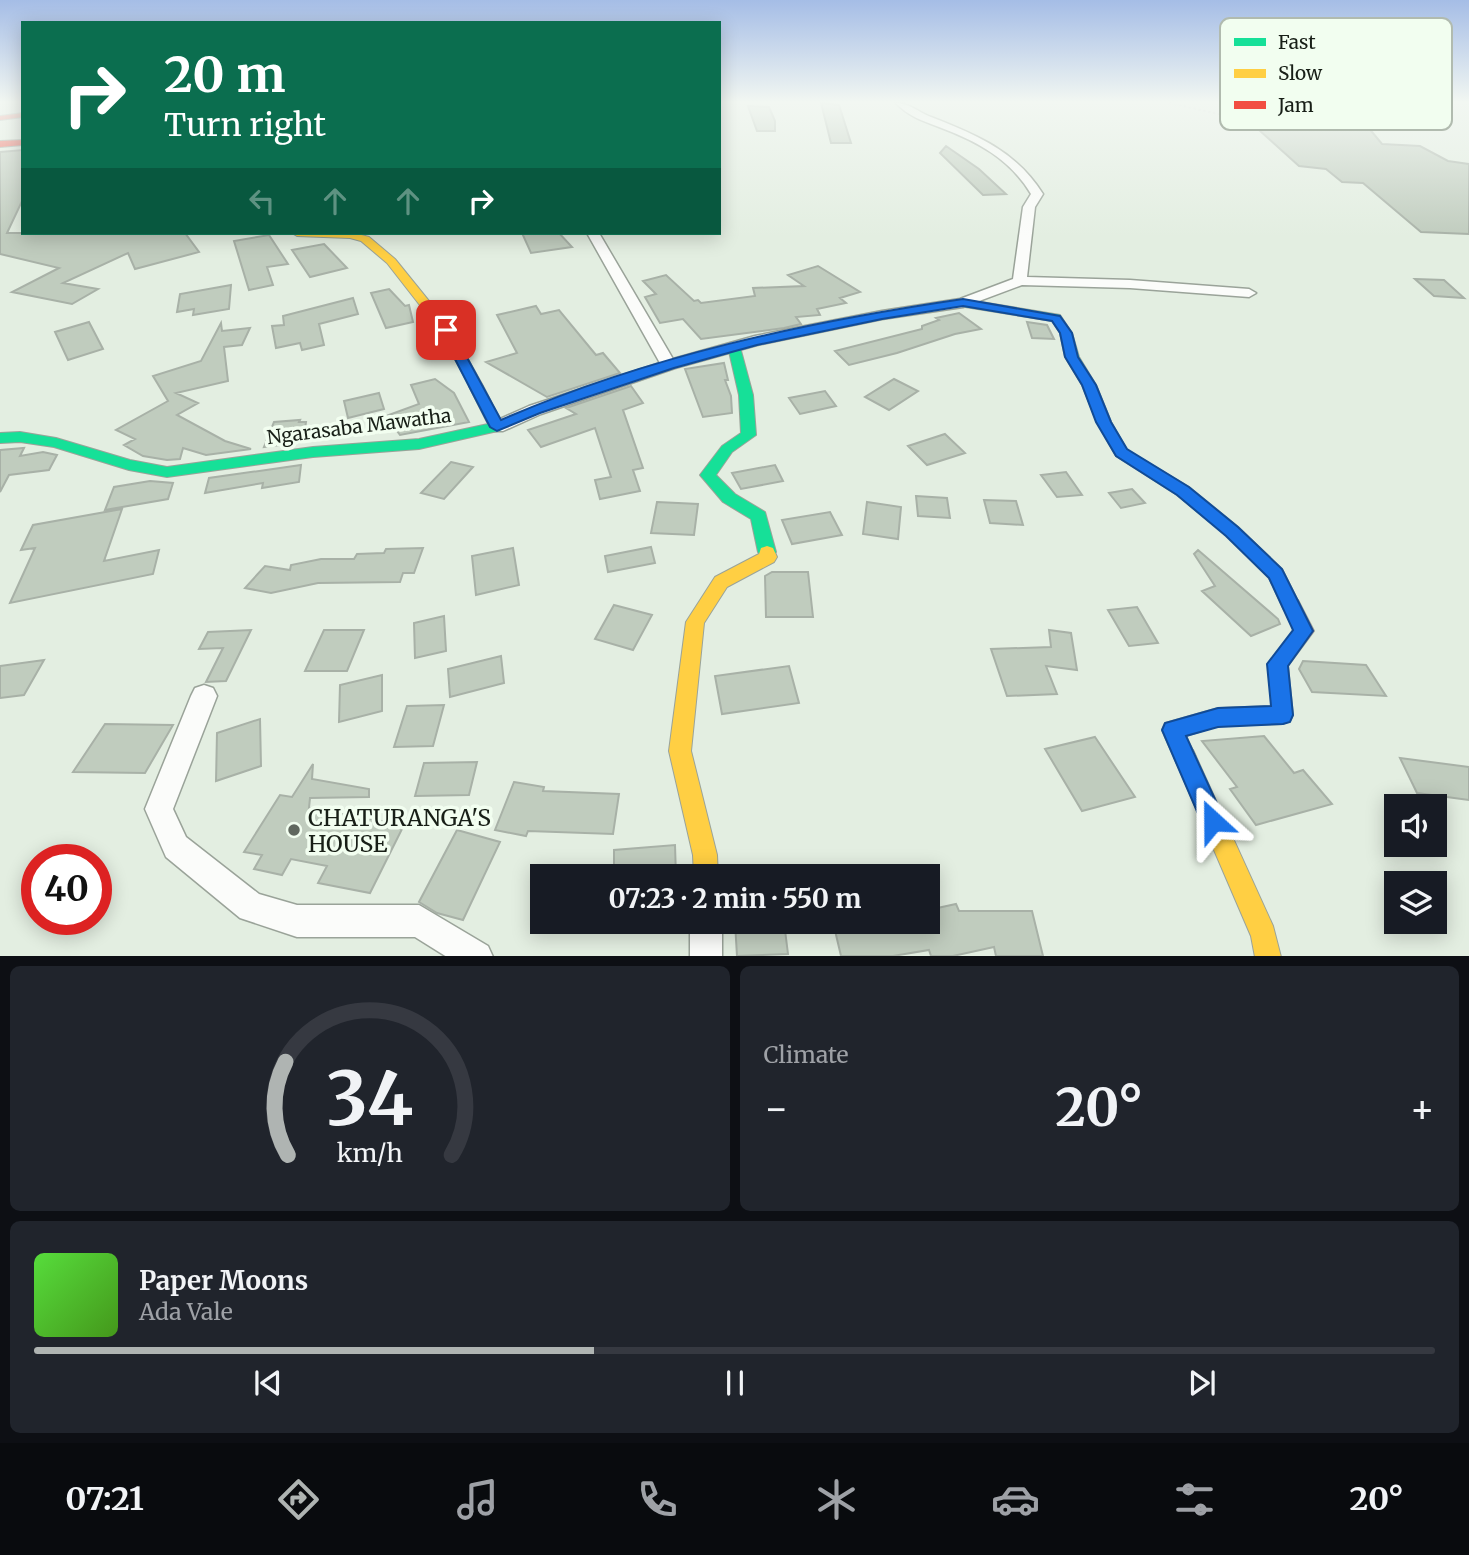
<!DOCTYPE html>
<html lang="en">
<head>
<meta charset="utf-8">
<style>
  body { margin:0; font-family:Merriweather,serif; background:#20242c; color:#f1f3f6; height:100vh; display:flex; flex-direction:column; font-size:26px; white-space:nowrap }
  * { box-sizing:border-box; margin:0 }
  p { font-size:23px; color:#9ea1a6 }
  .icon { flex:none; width:38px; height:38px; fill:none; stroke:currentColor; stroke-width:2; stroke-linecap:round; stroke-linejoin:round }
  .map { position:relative; height:956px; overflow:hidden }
  .panel { display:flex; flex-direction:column; gap:10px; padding:10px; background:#0d0f14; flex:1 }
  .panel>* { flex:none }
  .hud { position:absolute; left:21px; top:21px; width:700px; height:214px; border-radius:0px; box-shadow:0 4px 18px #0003; background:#0b6e4f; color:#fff; overflow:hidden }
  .controls { position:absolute; left:1384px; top:794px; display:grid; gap:14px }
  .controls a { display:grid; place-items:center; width:63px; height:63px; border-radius:0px; background:#171b24; box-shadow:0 4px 18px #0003; font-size:35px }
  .speed { position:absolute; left:21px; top:844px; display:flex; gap:14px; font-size:35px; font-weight:700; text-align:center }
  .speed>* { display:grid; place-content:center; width:91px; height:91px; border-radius:50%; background:#171b24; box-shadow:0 4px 18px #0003; line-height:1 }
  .speed .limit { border:10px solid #d22; background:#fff; color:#111 }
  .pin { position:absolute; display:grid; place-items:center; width:60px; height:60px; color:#fff; margin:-30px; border-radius:14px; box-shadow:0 4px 10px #0006 }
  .me { position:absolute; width:77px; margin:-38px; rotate:336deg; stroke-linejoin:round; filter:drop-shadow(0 0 5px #0008) }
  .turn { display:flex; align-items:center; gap:24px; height:147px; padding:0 28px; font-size:32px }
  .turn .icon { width:91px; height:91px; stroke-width:2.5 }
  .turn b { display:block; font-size:49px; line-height:60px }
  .lanes { display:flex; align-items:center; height:66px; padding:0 28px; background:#0003; justify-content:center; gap:35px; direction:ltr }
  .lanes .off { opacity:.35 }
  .big { font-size:52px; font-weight:700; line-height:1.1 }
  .panel .card { flex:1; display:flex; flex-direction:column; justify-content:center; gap:10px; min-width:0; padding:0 24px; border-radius:10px; background:#20242c }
  .panel .dial { align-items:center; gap:0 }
  .dial svg { height:182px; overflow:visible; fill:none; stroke:#363941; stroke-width:7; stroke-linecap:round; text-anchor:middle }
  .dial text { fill:#f1f3f6; stroke:none }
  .song { display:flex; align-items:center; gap:21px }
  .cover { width:84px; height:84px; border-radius:10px; background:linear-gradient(135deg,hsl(110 70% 55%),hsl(100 70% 35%)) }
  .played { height:7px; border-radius:4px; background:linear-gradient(90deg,#afb4b2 40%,#363941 40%) }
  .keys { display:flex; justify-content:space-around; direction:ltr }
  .heat { display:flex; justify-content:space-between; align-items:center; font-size:38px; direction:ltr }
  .panel .tiles { flex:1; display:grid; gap:10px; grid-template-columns:1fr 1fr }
  .card:last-child { grid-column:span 2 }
  .trip { position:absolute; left:530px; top:864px; width:410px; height:70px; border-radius:0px; background:#171b24; box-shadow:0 4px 18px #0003; font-weight:700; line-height:70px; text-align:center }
  .tab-bar { display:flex; height:112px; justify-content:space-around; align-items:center; background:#090b0e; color:#9ea1a6 }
  .tab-bar .icon { width:49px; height:49px }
  .tab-bar .selected { color:#afb4b2 }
  .tab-bar b { font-size:32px; color:#f1f3f6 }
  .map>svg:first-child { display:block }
  .building { fill:#c0ccbe; stroke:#a8b1a7; stroke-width:2 }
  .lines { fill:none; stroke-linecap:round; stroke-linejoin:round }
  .street-casing { stroke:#9aa399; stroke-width:3 }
  .fast-casing { stroke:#9aa399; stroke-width:2 }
  .slow-casing { stroke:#9aa399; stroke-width:2 }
  .jam-casing { stroke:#9aa399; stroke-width:2 }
  .path { stroke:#cfd3ce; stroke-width:2; stroke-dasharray:2.5 2.5; stroke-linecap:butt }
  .street { fill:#fbfcfa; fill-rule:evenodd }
  .fast { fill:#16e098; fill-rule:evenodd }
  .slow { fill:#ffcf43; fill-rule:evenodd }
  .jam { fill:#f24e42; fill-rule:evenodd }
  .route { fill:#1a73e8; stroke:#114b97; stroke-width:2 }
  .poi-dot { fill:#5f675e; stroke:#f2fef0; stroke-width:2.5 }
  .labels { text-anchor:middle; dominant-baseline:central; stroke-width:7; stroke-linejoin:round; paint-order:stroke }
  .street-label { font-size:19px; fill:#181f17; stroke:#f2fef0 }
  .near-poi-label { font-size:23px; fill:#181f17; stroke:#f2fef0; text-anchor:start }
  .key { fill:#f2fef0; stroke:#b1bbaf; stroke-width:2 }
  .key-label { font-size:19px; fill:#181f17 }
</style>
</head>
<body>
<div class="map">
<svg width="1469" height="957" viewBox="0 0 1469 957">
  <rect width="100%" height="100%" fill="#e3eee1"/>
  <!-- building -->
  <path class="building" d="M821 103 839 105 851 143H831Z
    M1229 103H1272L1358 115 1382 144 1420 146 1448 161 1469 164V234L1421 232 1363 183 1342 182 1326 169 1299 166Z
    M748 106 769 107 775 121V131H757Z
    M946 146 979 169 1006 194 983 195 940 153Z
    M23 150V199L7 233H185L199 252 135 269 128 253 63 283 98 289 72 304 12 292 59 268 0 254V152Z
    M522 233H559L572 247 531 253Z
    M269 235 288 264 267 267 273 285 249 290 234 241Z
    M324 244 347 268 310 277 292 250Z
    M818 266 860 292 840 298 846 303 817 309 820 315 796 317 801 324 784 328 701 339 683 319 660 323 645 297 656 294 643 281 666 275 694 301 698 300 701 303 755 296 753 288 804 286 788 275Z
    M1415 279 1444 280 1464 298 1434 296Z
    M231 285 229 309 193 315 194 309 177 312 180 294Z
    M389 289 405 306 409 305 413 322 386 328 371 293Z
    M353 298 358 314 319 324 324 345 302 350 300 343 276 348 272 326 284 325 283 316Z
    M536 306 541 314 559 310 596 355 603 353 620 373 547 397 486 362 517 353 497 315Z
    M959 313 981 329 955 334 897 353 849 365 835 351 922 329V326L939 320 936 318Z
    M89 322 103 349 68 360 55 332Z
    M1027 322 1047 325 1054 339 1032 338Z
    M221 323 222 331 250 328 242 345 224 347 228 381 176 393 198 403 177 415 225 441 251 449 206 455 183 448 180 459 167 460 143 456 124 445 135 439 116 430 168 401 153 376 201 361Z
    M724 363 728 380H725L731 396 732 413 703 417 685 369Z
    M435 379 454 393 469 422 400 435 386 416 419 404 411 385Z
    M894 379 918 391 889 410 865 397Z
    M631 386 643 403 623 410 643 468 633 470 640 491 600 499 595 480 611 477 595 428 541 447 528 430 576 414 566 408Z
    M825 391 836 406 800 414 789 398Z
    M379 393 384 409 348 418 344 401Z
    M300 420 299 422H306L303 442 264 447 274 422Z
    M945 434 965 453 927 465 908 446Z
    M24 448 20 456 43 452 57 455 49 470 9 475 0 492V450Z
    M451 462 473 467 444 499 421 493Z
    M301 465 299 482 262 488 263 483 205 493 209 478Z
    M775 465 783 481 741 489 732 473Z
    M1066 472 1082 495 1057 497 1041 475Z
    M150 481 173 483 168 499 105 510 114 487Z
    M1132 489 1145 503 1121 508 1109 493Z
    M916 496 947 498 950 518 918 516Z
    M984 500 1016 501 1023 525 990 523Z
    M657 502 698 504 694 535 651 533Z
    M867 502 901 507 898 539 863 534Z
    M122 509 104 561 159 550 153 574 10 603 35 548 21 550 33 525Z
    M830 512 842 535 792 544 782 520Z
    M651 547 655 563 608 572 605 556Z
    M423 548 414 573H403L400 582 318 583 271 593 245 588 265 566 290 570 291 565 321 559H354L357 554 384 553 386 549Z
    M513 548 519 585 476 595 472 556Z
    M1198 550 1278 619 1280 624 1251 636 1202 591 1215 586 1194 554Z
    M772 572H808L813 617H766L765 576Z
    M614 605 652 615 633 650 595 639Z
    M1137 607 1158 643 1129 646 1108 610Z
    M444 616 446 651 415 658 414 623Z
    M251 630 226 681 206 682 223 648 199 649 208 632Z
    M324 630H364L347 671H305Z
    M1049 630 1071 633 1077 670 1046 666 1057 694 1007 696 991 649 1051 647Z
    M501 656 504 683 450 697 448 669Z
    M44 660 24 695 0 698V666Z
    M1303 661 1366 665 1386 696 1312 692 1299 669Z
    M789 666 799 703 722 714 715 676Z
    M382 675V711L339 722 340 685Z
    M444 705 433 746 394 747 407 706Z
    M260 719 261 766 216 781 217 733Z
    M105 724 173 725 145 773 73 772Z
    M1264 736 1294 773 1303 770 1332 804 1256 825 1230 789 1237 787 1202 741Z
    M1095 737 1135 797 1082 811 1045 749Z
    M1400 758 1469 767V800L1417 793Z
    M477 762 469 795 415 796 424 763Z
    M313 764 312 779 369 789V797L310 798 309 808 404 825 370 893 318 883 327 866 291 859 282 875 254 869 262 855 244 852 280 795 292 797Z
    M514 782 544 787 543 791 619 794 613 834 528 831 526 836 495 830Z
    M457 830 500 842 463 920 437 913 419 902Z
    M675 845 676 877H614V850Z
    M956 904 959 911H1032L1043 956H996L994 947 953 956H931L929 950 893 956H841L833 922H928V910Z
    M735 922H784L788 954 737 956Z"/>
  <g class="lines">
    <!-- street casing -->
    <g class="street-casing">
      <path id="street" d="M896 103C909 103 918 112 931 117 977 135 1016 151 1043 194L1035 207 1027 277 1130 280 1249 289 1256 293 1249 297 1130 288 1022 285 963 307 882 319 757 345 675 368 541 414 503 431H491L488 427 491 423 529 406 660 363 587 233H599L673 359 755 336 882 311 960 299 1013 279 1023 207 1031 194C1010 159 977 141 939 127 923 121 908 116 896 103Z
        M204 685 213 688 217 696 173 809 186 837 259 894 297 905H419L488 946 493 957H447L415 937H297L240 918 166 857 145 809 191 696 195 688Z
        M690 922H722V957H690Z"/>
    </g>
    <!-- fast casing -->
    <g class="fast-casing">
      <path id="fast" d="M963 299 1060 315 1072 333 1079 357 1096 385 1111 422 1127 450 1189 487 1238 527 1282 569 1300 605 1298 610 1291 612 1284 610 1269 578 1226 535 1177 495 1116 456 1097 422 1082 385 1065 357 1060 333 1052 321 959 306V300Z
        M734 343 740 347 753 395 756 435 732 452 716 475 735 494 765 512 776 552 773 556H761L758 552 751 519 723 502 700 475 722 446 741 433 739 395 728 347Z
        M476 382 483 386 504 427 502 430 419 449 313 457 167 477 129 470 54 447 20 442 0 443V433L20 432 56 438 130 460 167 467 313 447 419 439 488 424 469 386Z"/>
    </g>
    <!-- slow casing -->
    <g class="slow-casing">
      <path id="slow" d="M292 233H354L369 237 395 259 450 327 483 386 481 389H471L440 331 387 263 361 241 350 238 297 236Z
        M767 546 773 548 777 557 774 562 727 587 704 623 691 751 717 855 718 877H694L693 855 669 751 686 622 715 577 759 554 761 548Z
        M1185 747 1193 750 1273 926 1281 957H1255L1251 936 1174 757 1177 750Z"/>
    </g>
    <!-- jam casing -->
    <g class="jam-casing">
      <path id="jam" d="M23 113V117L0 120V116Z
        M23 140V145L0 147V141Z
        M1291 598 1298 600 1314 631 1288 666 1293 715 1290 721 1283 724 1218 726 1186 736 1196 757 1193 764 1185 767 1177 764 1162 730 1165 723 1218 708 1272 706 1268 664 1294 630 1282 605 1284 600Z"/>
    </g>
    <!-- path -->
    <path class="path" d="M1169 103 1228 116 1264 120 1377 119 1381 113 1375 103"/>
    <!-- street -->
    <use href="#street" class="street"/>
    <!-- fast -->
    <use href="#fast" class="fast"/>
    <!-- slow -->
    <use href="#slow" class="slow"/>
    <!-- jam -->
    <use href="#jam" class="jam"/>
  </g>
  <!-- sky -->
  <linearGradient id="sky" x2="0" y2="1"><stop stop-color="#a5bde6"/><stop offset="0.43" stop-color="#f2f7f2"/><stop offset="1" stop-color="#f2f7f2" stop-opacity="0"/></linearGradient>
  <rect width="1469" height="237" fill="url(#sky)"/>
  <!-- route -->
  <path class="route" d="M963 299 1060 316 1072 333 1078 357 1096 385 1111 422 1127 449 1189 487 1238 527 1282 569 1313 631 1288 666 1293 715 1290 722 1283 724 1218 727 1186 736 1225 821 1222 830 1213 833 1205 830 1162 730 1165 723 1218 708 1271 706 1267 664 1293 630 1269 578 1226 536 1177 495 1116 456 1096 422 1082 385 1065 357 1060 333 1052 321 963 306 882 319 757 345 674 368 540 413 497 431 490 427 440 330 446 326 452 330 501 420C647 356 806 322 963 299Z"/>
  <!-- markers -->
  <circle class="poi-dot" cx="294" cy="830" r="7"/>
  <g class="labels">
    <!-- street labels -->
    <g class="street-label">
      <text transform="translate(359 426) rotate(-7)">Ngarasaba Mawatha</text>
    </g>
    <!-- near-poi labels -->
    <g class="near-poi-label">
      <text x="308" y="817">CHATURANGA'S<tspan x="308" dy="26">HOUSE</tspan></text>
    </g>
  </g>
  <!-- legend -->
  <rect x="1220" y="18" width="232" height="112" rx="10" class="key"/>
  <rect x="1234" y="38" width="32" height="8" fill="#16e098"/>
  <rect x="1234" y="69" width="32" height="9" fill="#ffcf43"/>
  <rect x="1234" y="101" width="32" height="8" fill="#f24e42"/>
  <g class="key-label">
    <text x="1278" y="49">Fast</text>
    <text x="1278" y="80">Slow</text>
    <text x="1278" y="112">Jam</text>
  </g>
</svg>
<div class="controls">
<a><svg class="icon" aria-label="sound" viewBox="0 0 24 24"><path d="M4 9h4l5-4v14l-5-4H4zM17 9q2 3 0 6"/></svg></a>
<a><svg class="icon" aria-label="layers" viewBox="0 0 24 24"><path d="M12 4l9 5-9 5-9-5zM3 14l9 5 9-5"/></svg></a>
</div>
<div class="speed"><div class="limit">40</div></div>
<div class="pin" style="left:446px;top:330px;background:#d93025"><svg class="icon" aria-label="arrive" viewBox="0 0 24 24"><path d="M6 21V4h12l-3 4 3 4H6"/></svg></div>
<svg class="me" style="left:1213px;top:821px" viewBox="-20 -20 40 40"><path d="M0-17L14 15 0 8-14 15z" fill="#1a73e8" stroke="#fff" stroke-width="4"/></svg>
<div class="trip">07:23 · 2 min · 550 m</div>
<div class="hud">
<div class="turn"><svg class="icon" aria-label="right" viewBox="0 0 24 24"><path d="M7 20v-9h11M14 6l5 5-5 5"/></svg><div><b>20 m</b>Turn right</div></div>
<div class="lanes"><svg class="icon off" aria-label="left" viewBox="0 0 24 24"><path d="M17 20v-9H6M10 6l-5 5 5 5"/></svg><svg class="icon off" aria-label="ahead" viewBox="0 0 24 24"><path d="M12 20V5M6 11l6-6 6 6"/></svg><svg class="icon off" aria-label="ahead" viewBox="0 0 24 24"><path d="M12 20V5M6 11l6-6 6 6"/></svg><svg class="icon" aria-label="right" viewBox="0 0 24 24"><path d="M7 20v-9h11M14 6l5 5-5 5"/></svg></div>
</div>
</div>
<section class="panel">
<div class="tiles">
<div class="card dial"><svg viewBox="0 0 100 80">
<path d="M14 69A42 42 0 1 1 86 69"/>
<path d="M14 69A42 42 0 0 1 13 28" stroke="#afb4b2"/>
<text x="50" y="56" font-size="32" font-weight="700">34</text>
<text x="50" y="72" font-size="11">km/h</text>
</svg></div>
<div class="card"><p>Climate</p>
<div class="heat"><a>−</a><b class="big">20°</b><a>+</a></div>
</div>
<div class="card">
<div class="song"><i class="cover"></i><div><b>Paper Moons</b><p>Ada Vale</p></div></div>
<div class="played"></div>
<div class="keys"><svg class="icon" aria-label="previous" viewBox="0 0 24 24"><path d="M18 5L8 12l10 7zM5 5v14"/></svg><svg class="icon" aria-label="pause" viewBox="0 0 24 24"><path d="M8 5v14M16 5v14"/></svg><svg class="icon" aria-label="next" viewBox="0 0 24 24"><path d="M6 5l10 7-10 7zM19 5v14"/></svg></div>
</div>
</div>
</section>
<nav class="tab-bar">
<b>07:21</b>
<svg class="icon selected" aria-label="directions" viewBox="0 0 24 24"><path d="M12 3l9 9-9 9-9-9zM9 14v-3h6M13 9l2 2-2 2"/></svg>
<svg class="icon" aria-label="music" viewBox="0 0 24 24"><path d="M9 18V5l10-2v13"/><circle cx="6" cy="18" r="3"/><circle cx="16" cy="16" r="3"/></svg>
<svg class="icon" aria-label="phone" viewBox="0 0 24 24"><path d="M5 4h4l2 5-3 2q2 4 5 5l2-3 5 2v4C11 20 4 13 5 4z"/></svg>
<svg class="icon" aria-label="climate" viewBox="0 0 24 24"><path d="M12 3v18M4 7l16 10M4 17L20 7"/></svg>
<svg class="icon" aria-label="car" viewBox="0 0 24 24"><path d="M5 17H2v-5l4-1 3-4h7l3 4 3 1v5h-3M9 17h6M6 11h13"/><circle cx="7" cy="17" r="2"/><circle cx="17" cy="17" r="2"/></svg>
<svg class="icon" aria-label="filters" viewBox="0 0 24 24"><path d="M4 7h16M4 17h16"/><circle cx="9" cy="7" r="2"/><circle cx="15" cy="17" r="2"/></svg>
<b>20°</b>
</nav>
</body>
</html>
